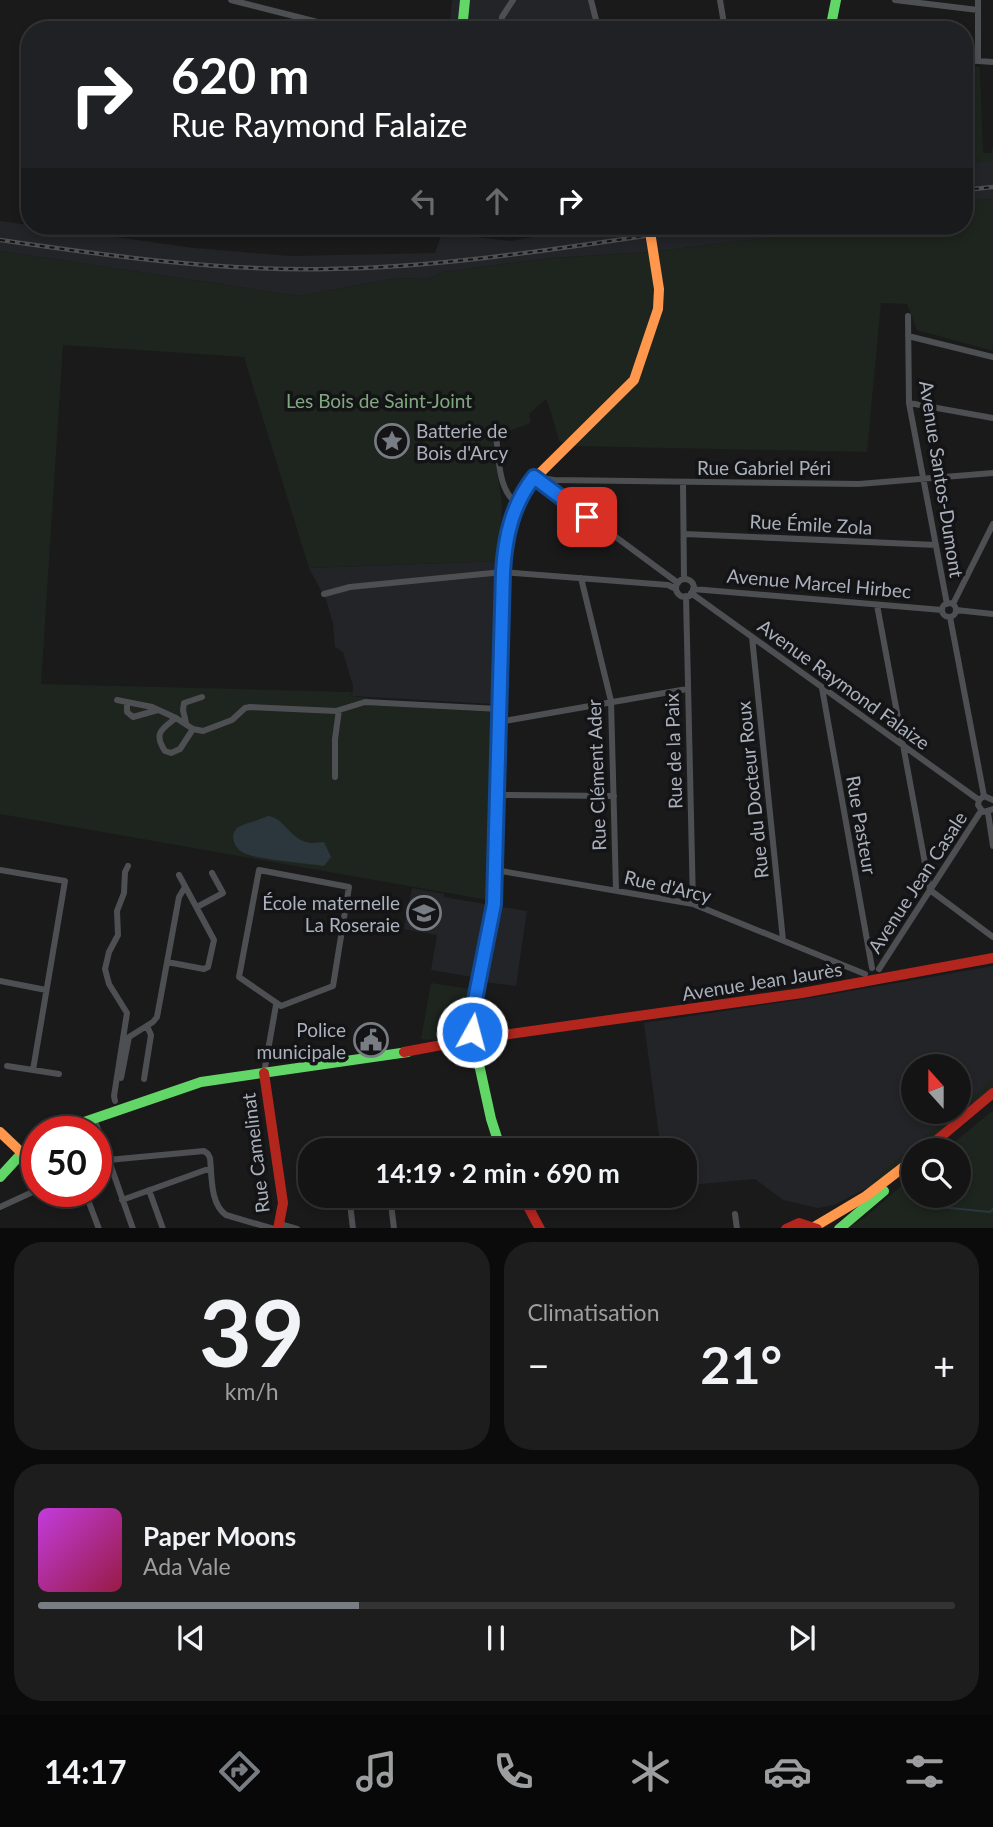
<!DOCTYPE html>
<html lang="fr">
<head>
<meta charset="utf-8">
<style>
  body { margin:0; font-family:Lato,sans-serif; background:#1d1d1d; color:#f1f3f6; height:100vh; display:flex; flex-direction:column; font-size:26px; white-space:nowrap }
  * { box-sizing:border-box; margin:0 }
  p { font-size:23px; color:#9d9ea0 }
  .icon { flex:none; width:38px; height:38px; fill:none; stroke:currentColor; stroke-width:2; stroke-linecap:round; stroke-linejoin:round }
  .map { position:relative; height:1228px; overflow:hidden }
  .side { display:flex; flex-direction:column; gap:14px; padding:14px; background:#0b0b0b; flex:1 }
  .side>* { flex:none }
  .top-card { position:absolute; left:21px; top:21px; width:952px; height:214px; border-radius:28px; box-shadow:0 4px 10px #0003,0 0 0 2px #333334; background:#202124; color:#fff; overflow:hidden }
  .needle { width:46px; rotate:339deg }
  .tools { position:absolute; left:901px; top:1054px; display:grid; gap:14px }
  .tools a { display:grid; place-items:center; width:70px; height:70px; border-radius:50%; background:#141414; box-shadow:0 4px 10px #0003,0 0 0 2px #333334; font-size:35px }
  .speed { position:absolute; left:21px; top:1116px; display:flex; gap:14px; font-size:35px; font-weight:700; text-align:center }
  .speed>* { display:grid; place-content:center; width:91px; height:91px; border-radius:50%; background:#141414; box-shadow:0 4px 10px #0003,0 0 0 2px #333334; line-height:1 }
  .speed .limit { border:10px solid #d22; background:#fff; color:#111 }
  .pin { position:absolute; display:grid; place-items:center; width:60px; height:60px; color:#fff; margin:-30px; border-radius:14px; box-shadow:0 4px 10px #0006 }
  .me { position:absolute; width:77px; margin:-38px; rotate:7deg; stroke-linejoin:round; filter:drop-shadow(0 0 5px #0008) }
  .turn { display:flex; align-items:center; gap:24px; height:147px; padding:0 35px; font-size:32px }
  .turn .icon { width:91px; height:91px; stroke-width:2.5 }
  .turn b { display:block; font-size:49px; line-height:60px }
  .lanes { display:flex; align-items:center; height:66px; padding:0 35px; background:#0003; justify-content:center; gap:35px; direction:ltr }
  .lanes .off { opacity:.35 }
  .big { font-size:52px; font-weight:700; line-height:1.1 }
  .side .card { flex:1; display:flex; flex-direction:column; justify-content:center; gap:10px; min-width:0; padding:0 24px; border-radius:28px; background:#1d1d1d }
  .side .dial { align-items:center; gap:0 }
  .dial b { font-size:91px; line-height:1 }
  .song { display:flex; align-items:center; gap:21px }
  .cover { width:84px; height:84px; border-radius:10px; background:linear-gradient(135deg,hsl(290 70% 55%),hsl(340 70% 35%)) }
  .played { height:7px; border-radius:4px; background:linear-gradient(90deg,#787c83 35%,#333334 35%) }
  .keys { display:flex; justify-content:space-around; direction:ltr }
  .heat { display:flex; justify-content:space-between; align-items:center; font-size:38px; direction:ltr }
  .side .tiles { flex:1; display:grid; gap:14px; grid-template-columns:1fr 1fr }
  .card:last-child { grid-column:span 2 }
  .trip { position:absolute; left:298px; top:1138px; width:399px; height:70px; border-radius:28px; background:#141414; box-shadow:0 4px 10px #0003,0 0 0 2px #333334; font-weight:700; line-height:70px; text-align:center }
  .tab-bar { display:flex; height:112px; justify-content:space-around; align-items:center; background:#080808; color:#9d9ea0 }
  .tab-bar .icon { width:49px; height:49px }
  .tab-bar .selected { color:#787c83 }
  .tab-bar b { font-size:32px; color:#f1f3f6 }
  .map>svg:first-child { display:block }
  .built { fill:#232427; fill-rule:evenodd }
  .green { fill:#1d251e }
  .water { fill:#2b363d }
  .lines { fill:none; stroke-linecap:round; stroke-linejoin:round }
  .stream { stroke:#2b363d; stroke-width:2 }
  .street { stroke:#4d4f53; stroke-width:6 }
  .fast { stroke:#63d668; stroke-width:10 }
  .slow { stroke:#ff974d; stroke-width:10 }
  .jam { stroke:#b3261e; stroke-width:10 }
  .rail-casing { stroke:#4e4f52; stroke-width:4.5 }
  .rail { stroke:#141416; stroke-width:2; stroke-dasharray:5; stroke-linecap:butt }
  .slow-bridge { stroke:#ff974d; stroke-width:10 }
  .route-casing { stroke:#114b97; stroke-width:18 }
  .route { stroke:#1a73e8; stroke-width:12 }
  .labels { text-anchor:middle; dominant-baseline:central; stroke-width:7; stroke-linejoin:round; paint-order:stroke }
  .park-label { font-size:19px; fill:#80a880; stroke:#141416 }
  .poi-label { font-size:19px; fill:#aab1bc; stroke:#141416; text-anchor:end }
  .street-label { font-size:19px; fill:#aab1bc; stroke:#141416 }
</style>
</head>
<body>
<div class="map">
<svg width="993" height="1229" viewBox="0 0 993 1229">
  <rect width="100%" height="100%" fill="#1a1a1a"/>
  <!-- built -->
  <path class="built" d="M452 0H589L594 21 593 30H449Z
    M979 162H993V199L964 201V167Z
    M0 221 194 248 290 256 435 253 442 233 511 241 592 226H812L799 234 650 252 551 258 443 272 427 279 397 278 299 296 0 251Z
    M500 561 497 576 493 704 352 696 353 686 343 652 335 647 333 623 326 600 309 568Z
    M412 888 444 894V897L527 911 516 986 484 982V979L431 970 437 935 404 929Z
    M993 966V1087L918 1150H914L913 1153 887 1175 869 1187 834 1205 818 1208 783 1200 755 1179 689 1185 684 1182V1150H661L644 1023 811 998ZM914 1066H959V1111H914Z"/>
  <!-- green -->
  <path class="green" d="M964 66 980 67 983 153H991L993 145V162H979L964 167Z
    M993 199V351L917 330 907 304 881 303 867 452 574 446 559 441 551 412 546 399 529 414 531 423 492 437 502 504 500 561 309 568 244 357 63 345 41 684 351 692 352 696 368 698V705L493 712 488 900 0 814V251L299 296 397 278 427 279 443 272 551 258 650 252 799 234 812 226H964V201Z
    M431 983 470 989 463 1032C450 1040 435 1041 421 1039Z
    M993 1079V1085L916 1150H914L913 1152 873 1184 871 1182 955 1111H959V1108Z
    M993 1110V1228L845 1229 864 1218 913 1176 914 1195H959V1150H945Z"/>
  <!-- water -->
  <path class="water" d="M268 816C284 818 290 838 306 842 313 844 318 842 324 842L331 857 324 866C306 863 255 860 242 852 237 849 234 844 233 838 233 834 234 831 237 828 242 824 260 820 268 816Z"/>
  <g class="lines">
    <!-- stream -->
    <path class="stream" d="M921 1205 990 1212 993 1209"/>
    <!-- street -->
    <path class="street" d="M231 0 349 30
      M591 0 596 20 595 30
      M720 0 725 30
      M895 0 978 10
      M978 0V61
      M501 30 502 17 513 0
      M964 60 993 62
      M908 316 909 403 947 604
      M908 336 993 357
      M909 403 993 418
      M496 437C499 458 498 492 518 504
      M535 477 554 480 859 484 993 473
      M536 478 678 583
      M683 482 684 579
      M685 534 936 545
      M581 578 611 701 616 890
      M676 588a9 9 0 1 1 18 0a9 9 0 1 1-18 0Z
      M693 589 942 610
      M691 593 979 800
      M324 594 350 587 503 572 668 585 676 589
      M686 596 693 904
      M942 610a7 7 0 1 1 14 0a7 7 0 1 1-14 0Z
      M953 604 993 524
      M877 605 930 890 993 937
      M956 610 993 614
      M950 617 984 796
      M752 637 783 940
      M822 688 872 968
      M117 700 152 707 176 718 193 729 203 731 232 720 245 708 250 707 336 711 365 702 499 709
      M127 703V712L133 717 158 710
      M176 718C162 729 153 733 165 751L171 753 180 749 193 729
      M499 722 687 689
      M186 723 183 710 184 703 202 697
      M335 777V739L339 710
      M497 795 614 796
      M993 800 984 796 979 800 978 805 983 812 993 809
      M988 813 993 846
      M0 870 65 881 33 1070
      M259 870 349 887 333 986 281 1006 239 977Z
      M495 870 693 904 865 974
      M197 907 223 893 212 873
      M167 962 204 969 208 967 214 940 179 875
      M879 969 981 811
      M0 981 46 990
      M7 1066 59 1074
      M264 1073 276 1005
      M121 1078 129 1037 153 1022 157 1017 179 897 185 887
      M144 1079 151 1035 147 1026
      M115 1101 114 1096 127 1013 109 984 105 969 109 952 118 935 117 911 124 893 125 872 128 866
      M94 1118 133 1229
      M371 1150H385
      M108 1160 204 1151 208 1154 210 1158C212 1176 210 1204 226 1215L274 1229
      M96 1162 107 1157
      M149 1190 163 1229
      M85 1192 99 1229
      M349 1195 353 1229
      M390 1195 394 1229
      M122 1200 211 1168
      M0 1207 37 1190
      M735 1214 737 1229
      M280 1224 297 1229"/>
    <!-- fast -->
    <path class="fast" d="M462 30 465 0
      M830 30 836 0
      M501 678 494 904 474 1005 472 1032 491 1119 501 1150
      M55 1132 201 1082 408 1052
      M0 1177 22 1153 37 1142
      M839 1229 884 1191"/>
    <!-- slow -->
    <path class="slow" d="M501 678 505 546 515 509 529 484 634 380 658 309 659 289 651 238
      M0 1132 22 1153
      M814 1227 866 1196 914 1159"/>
    <!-- jam -->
    <path class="jam" d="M404 1052 474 1039 802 993 993 958
      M264 1073 283 1203 278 1229
      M925 1150 993 1093
      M522 1195 540 1229
      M786 1229 799 1223 817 1229"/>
    <!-- rail casing -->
    <g class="rail-casing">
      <path id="rail" d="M964 190 993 187
        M0 240C109 256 217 271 328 269 457 267 585 244 713 226"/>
    </g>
    <!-- rail -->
    <use href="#rail" class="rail"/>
    <!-- slow-bridge -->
    <path class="slow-bridge" d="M650 228 651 238"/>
  </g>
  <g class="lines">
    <!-- route casing -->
    <g class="route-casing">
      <path id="route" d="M472 1032 474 1005 494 904 503 572C505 537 512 505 534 477L587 517"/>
    </g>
    <!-- route -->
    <use href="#route" class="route"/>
  </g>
  <!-- icons -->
  <defs>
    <g id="sight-ring" transform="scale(1.75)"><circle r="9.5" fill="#141416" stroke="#787c83" stroke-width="1.5"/><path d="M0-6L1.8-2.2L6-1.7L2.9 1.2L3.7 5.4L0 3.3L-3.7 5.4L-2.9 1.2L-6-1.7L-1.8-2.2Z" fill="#787c83"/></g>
    <g id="school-ring" transform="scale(1.75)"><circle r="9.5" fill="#141416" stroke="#787c83" stroke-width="1.5"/><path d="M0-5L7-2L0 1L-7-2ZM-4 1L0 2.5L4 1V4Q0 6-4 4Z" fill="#787c83"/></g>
    <g id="civic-ring" transform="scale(1.75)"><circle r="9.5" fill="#141416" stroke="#787c83" stroke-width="1.5"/><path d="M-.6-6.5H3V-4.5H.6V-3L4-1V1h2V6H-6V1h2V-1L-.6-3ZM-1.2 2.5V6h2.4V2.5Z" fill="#787c83"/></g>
  </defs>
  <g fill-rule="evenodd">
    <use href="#sight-ring" x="392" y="441"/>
    <use href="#school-ring" x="424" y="913"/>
    <use href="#civic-ring" x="371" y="1040"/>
  </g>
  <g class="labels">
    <!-- park labels -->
    <g class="park-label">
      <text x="379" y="400">Les Bois de Saint-Joint</text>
    </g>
    <!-- poi labels -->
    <g class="poi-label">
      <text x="416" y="430" text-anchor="start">Batterie de<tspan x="416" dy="22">Bois d'Arcy</tspan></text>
      <text x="400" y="902">École maternelle<tspan x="400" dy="22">La Roseraie</tspan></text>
      <text x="346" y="1029">Police<tspan x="346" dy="22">municipale</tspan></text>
    </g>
    <!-- street labels -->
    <g class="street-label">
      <text x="764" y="467">Rue Gabriel Péri</text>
      <text transform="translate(942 479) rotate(81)">Avenue Santos-Dumont</text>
      <text transform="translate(811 524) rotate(3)">Rue Émile Zola</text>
      <text transform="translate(819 583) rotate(5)">Avenue Marcel Hirbec</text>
      <text transform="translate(844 684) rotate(36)">Avenue Raymond Falaize</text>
      <text transform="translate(673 751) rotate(-92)">Rue de la Paix</text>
      <text transform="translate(596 775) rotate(-92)">Rue Clément Ader</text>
      <text transform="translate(752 790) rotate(-96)">Rue du Docteur Roux</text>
      <text transform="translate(862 825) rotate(80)">Rue Pasteur</text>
      <text transform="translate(917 882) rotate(-57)">Avenue Jean Casale</text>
      <text transform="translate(668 886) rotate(13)">Rue d'Arcy</text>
      <text transform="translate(762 981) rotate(-9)">Avenue Jean Jaurès</text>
      <text transform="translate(255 1153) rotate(-97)">Rue Camelinat</text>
    </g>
  </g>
</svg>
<div class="tools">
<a><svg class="needle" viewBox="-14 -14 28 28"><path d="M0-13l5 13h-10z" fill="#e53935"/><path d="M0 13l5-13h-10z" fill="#9d9ea0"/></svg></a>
<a><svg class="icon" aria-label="search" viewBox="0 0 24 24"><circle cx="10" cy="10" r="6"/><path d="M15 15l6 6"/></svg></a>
</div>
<div class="speed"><div class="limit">50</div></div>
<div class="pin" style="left:587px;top:517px;background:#d93025"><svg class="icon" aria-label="arrive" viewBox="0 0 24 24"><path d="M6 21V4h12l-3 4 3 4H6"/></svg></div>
<svg class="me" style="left:472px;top:1032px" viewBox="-20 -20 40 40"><circle r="17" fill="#1a73e8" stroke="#fff" stroke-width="3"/><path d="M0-11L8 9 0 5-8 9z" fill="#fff"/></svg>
<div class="trip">14:19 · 2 min · 690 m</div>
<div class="top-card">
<div class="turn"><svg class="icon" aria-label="right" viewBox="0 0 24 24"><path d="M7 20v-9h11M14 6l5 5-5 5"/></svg><div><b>620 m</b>Rue Raymond Falaize</div></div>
<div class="lanes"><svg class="icon off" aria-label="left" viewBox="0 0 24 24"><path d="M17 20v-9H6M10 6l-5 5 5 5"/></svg><svg class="icon off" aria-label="ahead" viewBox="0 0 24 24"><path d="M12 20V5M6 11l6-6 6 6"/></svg><svg class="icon" aria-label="right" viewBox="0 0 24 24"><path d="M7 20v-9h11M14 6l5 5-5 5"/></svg></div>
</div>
</div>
<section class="side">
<div class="tiles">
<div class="card dial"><b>39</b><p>km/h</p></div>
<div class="card"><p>Climatisation</p>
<div class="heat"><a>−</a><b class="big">21°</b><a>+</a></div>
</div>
<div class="card">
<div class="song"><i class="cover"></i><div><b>Paper Moons</b><p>Ada Vale</p></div></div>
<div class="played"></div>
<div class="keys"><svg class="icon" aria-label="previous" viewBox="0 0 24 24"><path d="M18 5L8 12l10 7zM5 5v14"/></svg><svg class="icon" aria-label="pause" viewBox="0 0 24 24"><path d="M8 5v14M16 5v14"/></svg><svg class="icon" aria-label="next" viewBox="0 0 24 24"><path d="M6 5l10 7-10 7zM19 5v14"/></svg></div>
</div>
</div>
</section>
<nav class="tab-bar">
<b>14:17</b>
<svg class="icon selected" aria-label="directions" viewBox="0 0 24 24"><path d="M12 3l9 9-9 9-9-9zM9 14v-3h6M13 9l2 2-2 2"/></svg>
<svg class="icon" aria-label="music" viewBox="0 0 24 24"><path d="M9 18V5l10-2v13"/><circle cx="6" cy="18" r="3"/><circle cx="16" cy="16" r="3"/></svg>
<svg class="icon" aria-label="phone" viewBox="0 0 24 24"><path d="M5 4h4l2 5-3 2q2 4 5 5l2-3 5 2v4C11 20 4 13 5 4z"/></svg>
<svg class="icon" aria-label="climate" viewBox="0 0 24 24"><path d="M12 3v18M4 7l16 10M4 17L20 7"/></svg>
<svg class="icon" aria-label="car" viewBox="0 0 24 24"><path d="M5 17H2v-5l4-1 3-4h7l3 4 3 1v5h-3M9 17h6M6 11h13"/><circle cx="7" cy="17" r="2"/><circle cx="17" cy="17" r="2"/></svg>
<svg class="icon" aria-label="filters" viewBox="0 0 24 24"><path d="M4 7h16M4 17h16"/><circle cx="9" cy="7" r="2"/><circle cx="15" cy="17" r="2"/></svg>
</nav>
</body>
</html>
